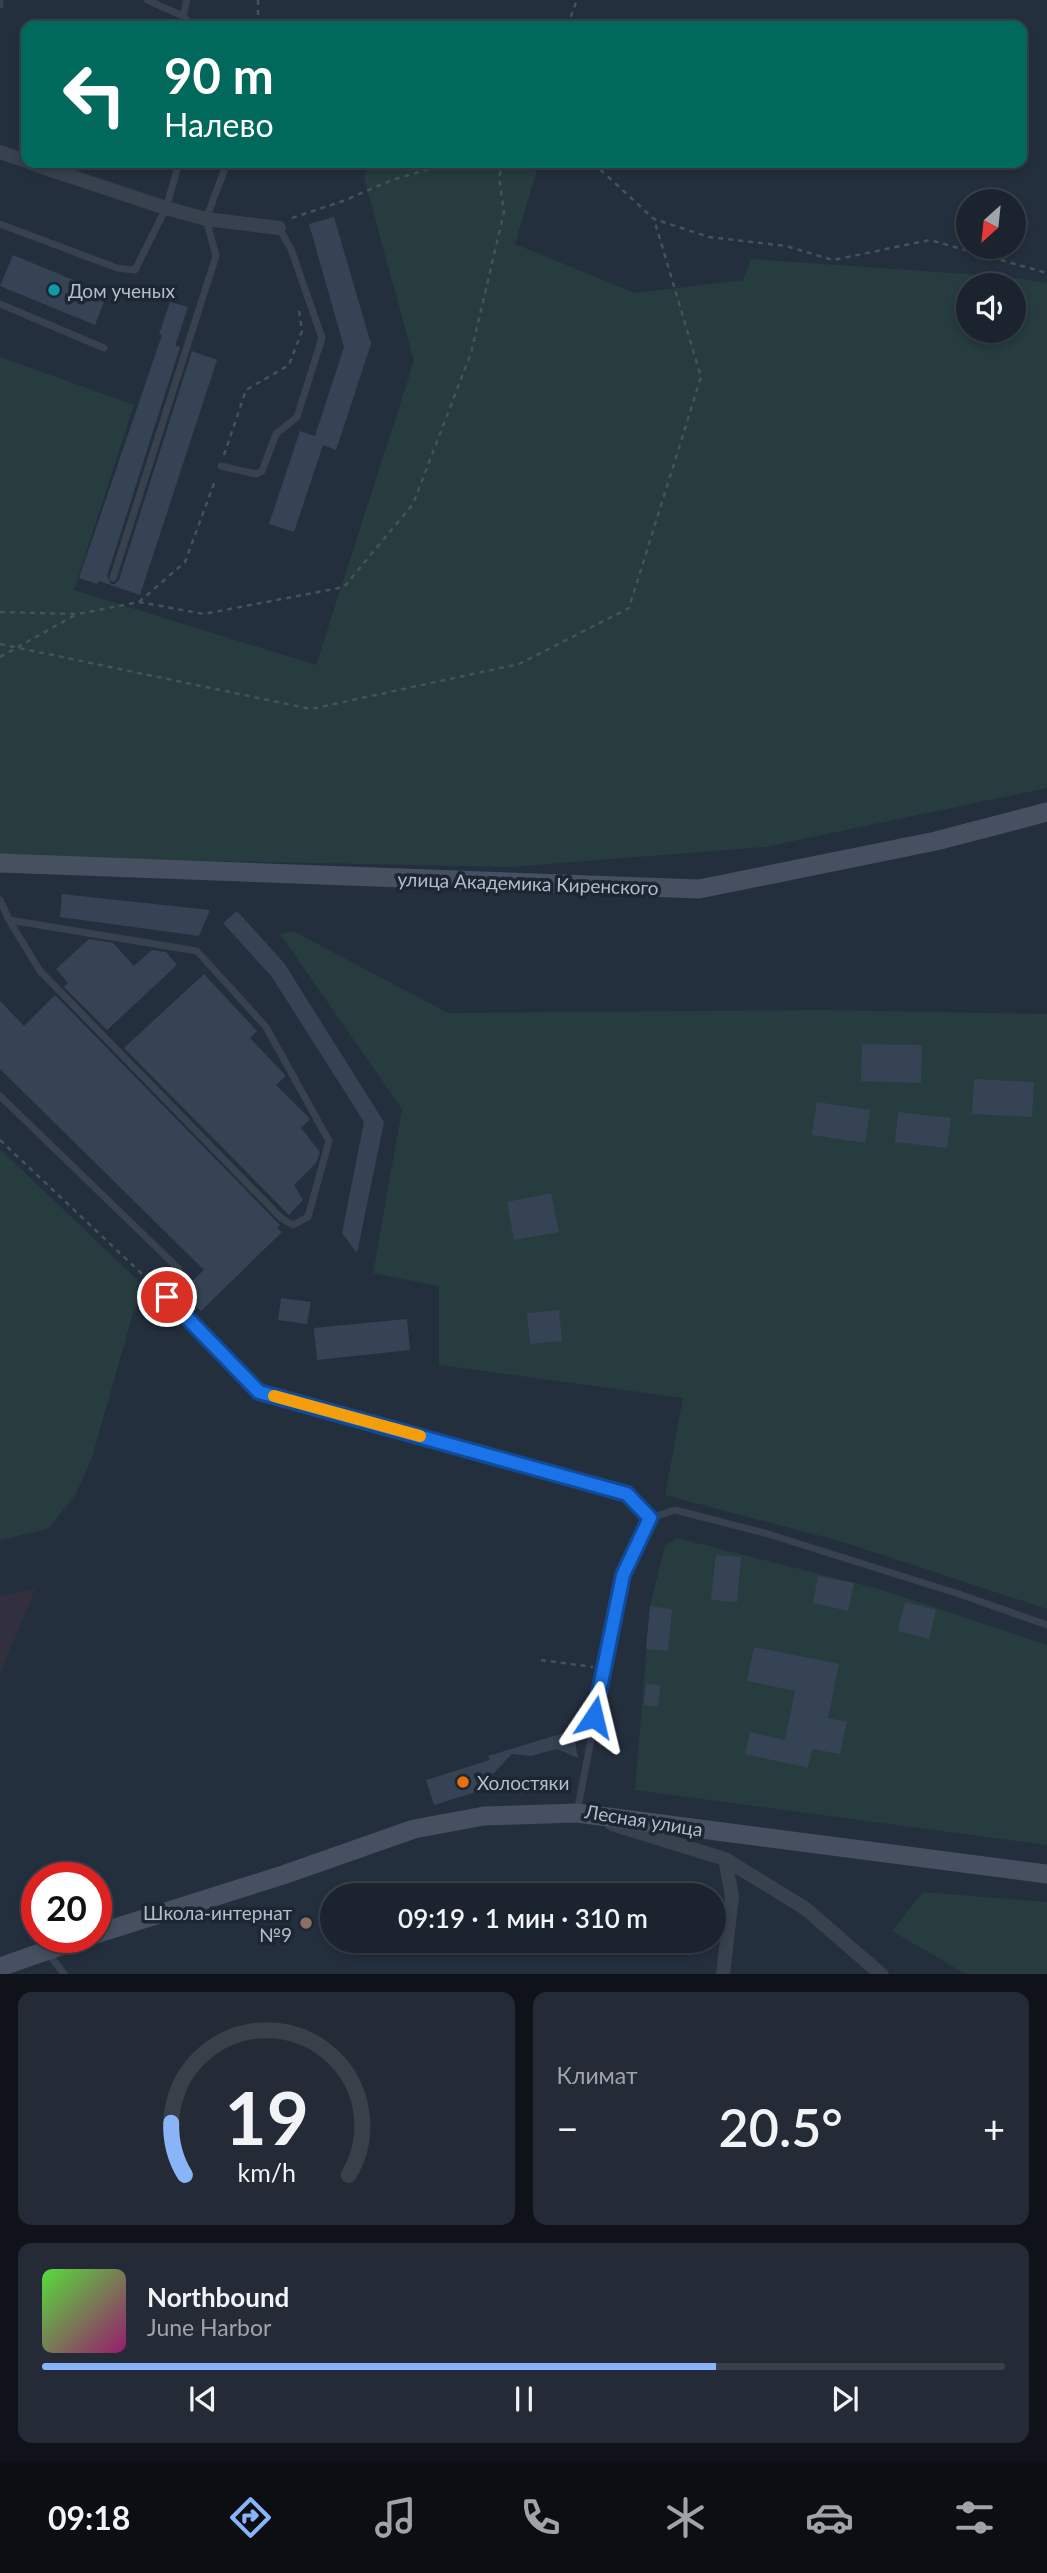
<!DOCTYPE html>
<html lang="ru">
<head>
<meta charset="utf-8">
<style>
  body { margin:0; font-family:Lato,sans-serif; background:#242b36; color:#f1f3f6; height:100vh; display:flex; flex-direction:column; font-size:26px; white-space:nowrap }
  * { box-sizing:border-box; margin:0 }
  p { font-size:23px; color:#a0a4aa }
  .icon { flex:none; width:38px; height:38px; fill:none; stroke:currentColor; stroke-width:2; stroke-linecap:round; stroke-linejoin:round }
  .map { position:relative; height:1974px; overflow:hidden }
  .drawer { display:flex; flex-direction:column; gap:18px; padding:18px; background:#0f1319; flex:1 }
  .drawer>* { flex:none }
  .guide { position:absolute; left:21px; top:21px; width:1006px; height:147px; border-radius:14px; box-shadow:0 4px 10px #0003,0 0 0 2px #39404a; background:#00695c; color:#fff; overflow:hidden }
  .needle { width:46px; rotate:207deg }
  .tools { position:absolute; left:956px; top:189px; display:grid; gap:14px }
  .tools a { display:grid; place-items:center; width:70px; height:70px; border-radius:50%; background:#1b232e; box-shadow:0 4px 10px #0003,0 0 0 2px #39404a; font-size:35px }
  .speed { position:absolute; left:21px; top:1862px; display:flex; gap:14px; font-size:35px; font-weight:700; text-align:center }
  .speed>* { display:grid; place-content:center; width:91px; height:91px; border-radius:50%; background:#1b232e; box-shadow:0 4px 10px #0003,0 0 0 2px #39404a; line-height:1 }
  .speed .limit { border:10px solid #d22; background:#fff; color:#111 }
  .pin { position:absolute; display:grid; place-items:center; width:60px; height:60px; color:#fff; margin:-30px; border:4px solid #fff; border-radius:50%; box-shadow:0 2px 7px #0007 }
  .me { position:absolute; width:77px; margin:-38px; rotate:10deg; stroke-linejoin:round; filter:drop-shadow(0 0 5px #0008) }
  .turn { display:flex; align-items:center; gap:24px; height:147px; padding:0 28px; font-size:32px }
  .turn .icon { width:91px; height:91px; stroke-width:2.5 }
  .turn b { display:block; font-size:49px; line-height:60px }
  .big { font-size:52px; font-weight:600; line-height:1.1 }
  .drawer .widget { flex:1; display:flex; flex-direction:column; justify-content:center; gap:10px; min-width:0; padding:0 24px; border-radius:14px; background:#242b36 }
  .drawer .dial { align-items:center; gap:0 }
  .dial svg { height:182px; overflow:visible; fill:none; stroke:#39404a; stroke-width:7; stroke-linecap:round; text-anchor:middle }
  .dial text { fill:#f1f3f6; stroke:none }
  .song { display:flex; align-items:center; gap:21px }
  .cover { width:84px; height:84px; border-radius:10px; background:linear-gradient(135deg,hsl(110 70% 55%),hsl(320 70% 35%)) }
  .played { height:7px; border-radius:4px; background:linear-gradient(90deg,#8ab4f8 70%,#39404a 70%) }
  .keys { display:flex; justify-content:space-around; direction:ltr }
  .heat { display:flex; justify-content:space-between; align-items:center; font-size:38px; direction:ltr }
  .drawer .tiles { flex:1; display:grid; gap:18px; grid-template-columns:1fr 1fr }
  .widget:last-child { grid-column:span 2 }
  .trip { position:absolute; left:320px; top:1883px; width:406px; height:70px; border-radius:35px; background:#1b232e; box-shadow:0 4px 10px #0003,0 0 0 2px #39404a; font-weight:600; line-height:70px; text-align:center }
  .tab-bar { display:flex; height:112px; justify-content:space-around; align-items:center; background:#0b0e12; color:#a0a4aa }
  .tab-bar .icon { width:49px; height:49px }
  .tab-bar .on { color:#8ab4f8 }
  .tab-bar b { font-size:32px; color:#f1f3f6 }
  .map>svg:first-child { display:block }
  .medical { fill:#32303f }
  .green { fill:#263c3f; fill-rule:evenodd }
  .building { fill:#364354 }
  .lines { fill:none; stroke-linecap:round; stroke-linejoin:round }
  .path { stroke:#3f5557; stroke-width:2.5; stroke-dasharray:5 5; stroke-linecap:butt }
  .lane { stroke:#38414e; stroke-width:7 }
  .street { stroke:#38414e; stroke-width:14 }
  .secondary { stroke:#465061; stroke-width:19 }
  .route-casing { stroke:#114b97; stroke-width:18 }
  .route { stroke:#1a73e8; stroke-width:12 }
  .slow { stroke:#f59e0b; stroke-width:12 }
  .culture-dot { fill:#0f9aa8; stroke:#1d2633; stroke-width:2.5 }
  .food-dot { fill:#e8710a; stroke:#1d2633; stroke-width:2.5 }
  .education-dot { fill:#8d6e63; stroke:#1d2633; stroke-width:2.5 }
  .labels { text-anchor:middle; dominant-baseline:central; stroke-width:7; stroke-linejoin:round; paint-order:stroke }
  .poi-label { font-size:19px; fill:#b4bcc9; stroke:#1d2633; text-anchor:start }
  .street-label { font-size:19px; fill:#b4bcc9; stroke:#1d2633 }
</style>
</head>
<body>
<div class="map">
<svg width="1047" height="1975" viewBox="0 0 1047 1975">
  <rect width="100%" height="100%" fill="#242f3e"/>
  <!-- medical -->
  <path class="medical" d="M35 1589 0 1674V1596Z"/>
  <!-- green -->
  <path class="green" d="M369 163H539L515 244 635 293 743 280 751 259 1009 277 1047 283V788L765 847 510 867 76 858 0 854V357L134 405 74 590 316 665 414 361 364 178ZM968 285H1013V331H968Z
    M293 931 448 1013 818 1010 1047 1014V1609L843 1542 665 1495 683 1398 439 1365V1286L373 1273 402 1109 280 934Z
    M0 1149 151 1293 134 1310 92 1457 76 1494 48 1529 0 1540Z
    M677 1538 879 1589 1047 1645V1845L635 1790 650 1606 665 1546Z
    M923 1892 1047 1902V1974H966L892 1931Z"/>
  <!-- building -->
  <path class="building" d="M334 217 371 344 336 450 323 445 294 532 269 524 300 431 315 436 344 347 309 224Z
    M13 255 107 294 95 325 0 286Z
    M170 302 188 307 176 343V346L180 347 107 576 111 584H115L119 580 192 351 217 360 140 595 99 581 97 584 79 578 162 335 159 334Z
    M62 894 210 910 199 936 60 917Z
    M237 911 284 963 384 1122 357 1253 342 1233 364 1122 272 977 223 923Z
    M89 939 113 943 134 966 152 950 166 952 177 965 107 1030 64 987 68 983 56 969Z
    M204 974 257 1031 250 1038 286 1076 276 1085 310 1119 301 1128 320 1152 316 1163 294 1185 303 1200 289 1215 124 1048Z
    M55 995 280 1225 277 1228 282 1232 201 1311 181 1291 204 1270 0 1069V1001L24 1026Z
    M862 1044 922 1045 921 1083 861 1081Z
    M974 1079 1034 1082 1032 1117 972 1114Z
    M817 1102 870 1110 865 1143 812 1135Z
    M898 1112 951 1118 947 1148 895 1142Z
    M551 1193 559 1232 514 1240 507 1202Z
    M281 1298 311 1302 307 1324 278 1320Z
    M559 1310 562 1341 530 1344 527 1313Z
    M407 1319 410 1350 317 1360 314 1328Z
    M716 1555 741 1557 737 1602 711 1600Z
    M818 1576 854 1583 848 1611 813 1603Z
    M905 1602 936 1610 929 1639 898 1631Z
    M650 1606 672 1609 668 1651 646 1649Z
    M754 1647 839 1664 828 1718 847 1722 840 1754 812 1749 808 1768 745 1754 750 1732 785 1740 795 1691 747 1681Z
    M646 1684 660 1685 658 1707 644 1705Z
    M573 1730 578 1758 557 1749 531 1756 512 1754 476 1792 434 1805 426 1780 490 1760 488 1756Z"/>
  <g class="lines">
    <!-- path -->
    <path class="path" d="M258 0V26
      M567 26 577 0
      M593 163 654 219 709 237 786 246 833 260 930 240 1047 273
      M292 218 343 201 392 180 450 163
      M224 455 246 390 289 365 302 331 299 310
      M139 602 185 562 216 478
      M0 612 78 614 139 602 204 614 344 587 413 504 471 353 504 212 499 177 503 163
      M0 644 311 709 519 664 629 608 701 377 654 219
      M0 657 75 615
      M0 1140 159 1290
      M541 1660 593 1667"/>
    <!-- lane -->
    <path class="lane" d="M147 0 183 16
      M187 0 183 16 192 26
      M0 1V5
      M0 224 117 268 135 270 166 208 179 163
      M0 304 104 348
      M221 466 256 474 262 471 276 434 297 417 322 338 291 249 279 228
      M113 578 216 256 206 219 227 163
      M0 900 9 920 40 971 281 1218 293 1225 308 1217 329 1141 266 1027 197 951 9 920
      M0 1096 179 1269 167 1297 259 1392 627 1494 650 1518
      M577 1812 623 1575 650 1518 675 1510 768 1534 959 1594 1047 1625
      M48 1953 65 1975"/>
    <!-- street -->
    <path class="street" d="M0 152 26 161
      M30 163 166 208 206 219 279 228
      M612 1824 725 1859 806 1909 882 1975
      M723 1975 732 1896 725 1859"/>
    <!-- secondary -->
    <path class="secondary" d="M0 863 699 889 936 841 1047 812
      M96 1934 283 1875 414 1829 484 1816 577 1813 1047 1874
      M0 1967 86 1937"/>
  </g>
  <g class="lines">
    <!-- route casing -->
    <g class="route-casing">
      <path id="route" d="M167 1297 259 1392 627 1494 650 1518 623 1575 594 1717"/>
    </g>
    <!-- route -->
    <use href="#route" class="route"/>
    <!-- slow -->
    <path class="slow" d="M274 1396 420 1436"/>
  </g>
  <!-- markers -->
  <circle class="culture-dot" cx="54" cy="290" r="7"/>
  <circle class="food-dot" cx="463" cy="1782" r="7"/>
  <circle class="education-dot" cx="306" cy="1923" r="7"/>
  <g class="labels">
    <!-- poi labels -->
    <g class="poi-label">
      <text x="68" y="290">Дом ученых</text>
      <text x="477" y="1782">Холостяки</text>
      <text x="292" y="1912" text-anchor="end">Школа-интернат<tspan x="292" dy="22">№9</tspan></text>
    </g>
    <!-- street labels -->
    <g class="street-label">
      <text transform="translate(528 883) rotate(2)">улица Академика Киренского</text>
      <text transform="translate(644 1820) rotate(9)">Лесная улица</text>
    </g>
  </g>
</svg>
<div class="tools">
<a><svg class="needle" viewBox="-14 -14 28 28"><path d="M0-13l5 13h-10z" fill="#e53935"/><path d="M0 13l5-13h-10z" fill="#a0a4aa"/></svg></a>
<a><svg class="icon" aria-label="sound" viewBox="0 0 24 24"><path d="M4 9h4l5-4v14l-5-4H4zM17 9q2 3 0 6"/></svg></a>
</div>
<div class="speed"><div class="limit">20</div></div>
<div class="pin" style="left:167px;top:1297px;background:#d93025"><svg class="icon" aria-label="arrive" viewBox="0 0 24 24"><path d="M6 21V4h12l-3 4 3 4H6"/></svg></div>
<svg class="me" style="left:594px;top:1717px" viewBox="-20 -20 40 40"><path d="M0-17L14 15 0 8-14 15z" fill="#1a73e8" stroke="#fff" stroke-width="4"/></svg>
<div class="trip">09:19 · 1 мин · 310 m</div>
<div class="guide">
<div class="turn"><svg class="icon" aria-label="left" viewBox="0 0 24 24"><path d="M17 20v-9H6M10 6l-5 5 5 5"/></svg><div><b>90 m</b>Налево</div></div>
</div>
</div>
<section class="drawer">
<div class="tiles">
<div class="widget dial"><svg viewBox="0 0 100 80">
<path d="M14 69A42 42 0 1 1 86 69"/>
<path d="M14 69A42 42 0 0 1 8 46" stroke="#8ab4f8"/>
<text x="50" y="56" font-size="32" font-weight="700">19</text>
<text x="50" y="72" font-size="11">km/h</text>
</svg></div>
<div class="widget"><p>Климат</p>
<div class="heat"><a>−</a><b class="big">20.5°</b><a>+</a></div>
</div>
<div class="widget">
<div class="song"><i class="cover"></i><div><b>Northbound</b><p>June Harbor</p></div></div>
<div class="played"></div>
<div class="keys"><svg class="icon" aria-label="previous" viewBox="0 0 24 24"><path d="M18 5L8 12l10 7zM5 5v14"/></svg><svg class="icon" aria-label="pause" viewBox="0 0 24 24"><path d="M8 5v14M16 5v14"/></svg><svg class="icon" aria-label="next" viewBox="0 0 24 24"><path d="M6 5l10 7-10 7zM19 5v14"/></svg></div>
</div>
</div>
</section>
<nav class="tab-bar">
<b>09:18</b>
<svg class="icon on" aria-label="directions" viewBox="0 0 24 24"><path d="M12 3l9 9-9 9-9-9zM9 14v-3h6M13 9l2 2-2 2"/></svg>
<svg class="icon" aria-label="music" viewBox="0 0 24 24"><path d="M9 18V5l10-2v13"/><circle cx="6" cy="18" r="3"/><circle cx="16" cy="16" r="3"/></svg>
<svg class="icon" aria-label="phone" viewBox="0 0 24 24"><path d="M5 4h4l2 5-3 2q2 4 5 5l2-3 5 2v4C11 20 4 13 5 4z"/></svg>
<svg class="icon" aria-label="climate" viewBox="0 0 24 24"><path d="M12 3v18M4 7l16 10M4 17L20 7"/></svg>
<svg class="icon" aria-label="car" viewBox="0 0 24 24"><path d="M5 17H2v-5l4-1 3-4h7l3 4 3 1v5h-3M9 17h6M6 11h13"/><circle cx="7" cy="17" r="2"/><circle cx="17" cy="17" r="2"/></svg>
<svg class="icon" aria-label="filters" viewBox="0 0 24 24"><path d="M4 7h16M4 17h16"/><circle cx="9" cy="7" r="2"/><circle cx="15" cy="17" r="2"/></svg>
</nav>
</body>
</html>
